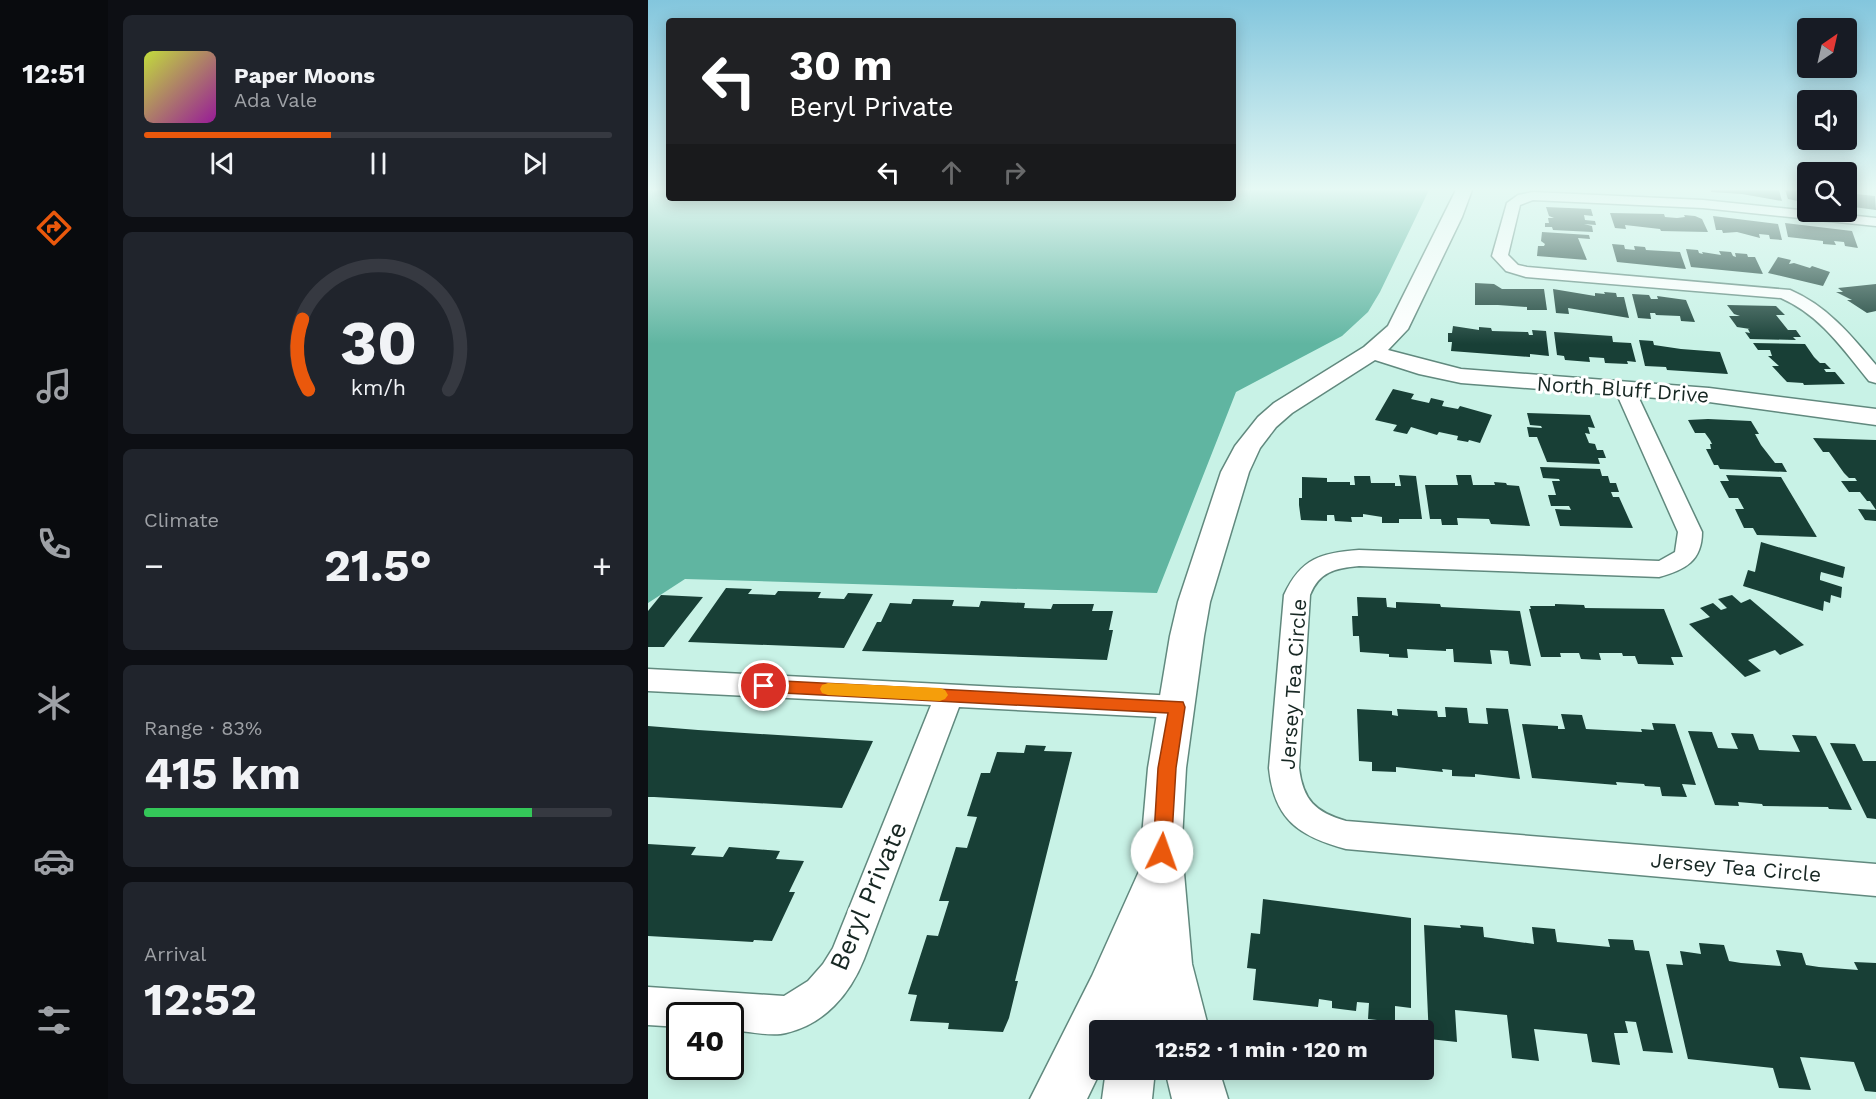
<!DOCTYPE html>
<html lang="en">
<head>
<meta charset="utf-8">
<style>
  body { margin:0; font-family:"Work Sans",sans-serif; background:#20242c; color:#f1f3f6; height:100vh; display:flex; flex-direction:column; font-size:22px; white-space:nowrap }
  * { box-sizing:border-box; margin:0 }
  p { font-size:20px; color:#9ea1a6 }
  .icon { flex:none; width:33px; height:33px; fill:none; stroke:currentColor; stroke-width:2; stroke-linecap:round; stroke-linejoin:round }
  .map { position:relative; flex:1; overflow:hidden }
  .side { display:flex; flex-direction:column; gap:15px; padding:15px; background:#0d0f14; width:540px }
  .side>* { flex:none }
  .banner { position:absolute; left:18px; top:18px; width:570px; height:183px; border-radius:6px; box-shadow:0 3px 15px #0003; background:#202124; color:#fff; overflow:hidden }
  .needle { width:39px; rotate:34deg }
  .controls { position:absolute; left:1149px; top:18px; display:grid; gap:12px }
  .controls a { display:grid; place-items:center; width:60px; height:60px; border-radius:6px; background:#171b24; box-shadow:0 3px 15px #0003; font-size:30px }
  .speed { position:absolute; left:18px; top:1002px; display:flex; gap:12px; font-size:30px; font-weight:700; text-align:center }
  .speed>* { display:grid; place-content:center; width:78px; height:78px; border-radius:50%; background:#171b24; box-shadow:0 3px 15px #0003; line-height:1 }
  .speed .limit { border:3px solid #111; border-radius:9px; background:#fff; color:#111 }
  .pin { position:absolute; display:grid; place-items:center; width:51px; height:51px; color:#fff; margin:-26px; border:3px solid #fff; border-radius:50%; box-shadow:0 2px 6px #0007 }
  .me { position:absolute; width:66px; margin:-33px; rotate:3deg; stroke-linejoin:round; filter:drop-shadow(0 0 4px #0008) }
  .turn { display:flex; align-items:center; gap:21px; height:126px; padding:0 24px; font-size:27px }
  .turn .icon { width:78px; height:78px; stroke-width:2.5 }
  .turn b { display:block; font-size:42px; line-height:51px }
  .lanes { display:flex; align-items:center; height:57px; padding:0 24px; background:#0003; justify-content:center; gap:30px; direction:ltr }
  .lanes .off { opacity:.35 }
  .big { font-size:45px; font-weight:700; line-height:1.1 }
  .side .widget { flex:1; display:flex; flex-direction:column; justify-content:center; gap:9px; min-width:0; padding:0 21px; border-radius:9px; background:#20242c }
  .side .dial { align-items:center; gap:0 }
  .dial svg { height:156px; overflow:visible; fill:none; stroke:#363941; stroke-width:7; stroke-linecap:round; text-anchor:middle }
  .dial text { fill:#f1f3f6; stroke:none }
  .song { display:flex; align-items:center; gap:18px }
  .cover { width:72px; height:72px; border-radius:9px; background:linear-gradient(135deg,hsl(70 70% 55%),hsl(300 70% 35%)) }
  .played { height:6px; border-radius:3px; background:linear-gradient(90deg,#ea580c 40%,#363941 40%) }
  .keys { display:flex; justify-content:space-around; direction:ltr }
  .heat { display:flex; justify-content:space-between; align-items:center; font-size:33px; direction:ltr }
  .charge { height:9px; border-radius:4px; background:linear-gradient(90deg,#34c759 83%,#363941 0) }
  .trip { position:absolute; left:441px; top:1020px; width:345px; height:60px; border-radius:6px; background:#171b24; box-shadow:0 3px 15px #0003; font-weight:700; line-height:60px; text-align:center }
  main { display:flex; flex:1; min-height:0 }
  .dock { display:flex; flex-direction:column; width:108px; justify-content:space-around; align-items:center; background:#090b0e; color:#9ea1a6 }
  .dock .icon { width:42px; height:42px }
  .dock .current { color:#ea580c }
  .dock b { font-size:27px; color:#f1f3f6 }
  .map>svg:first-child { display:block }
  .forest { fill:#60b5a1 }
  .building { fill:#183f36 }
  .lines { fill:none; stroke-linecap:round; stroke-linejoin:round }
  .minor-casing { stroke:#61897e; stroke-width:3 }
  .tertiary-casing { stroke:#61897e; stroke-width:3 }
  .secondary-casing { stroke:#61897e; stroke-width:3 }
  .minor { fill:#fff; fill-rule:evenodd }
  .tertiary { fill:#fff; fill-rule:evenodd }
  .secondary { fill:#fff; fill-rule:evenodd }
  .route { fill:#ea580c; stroke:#983908; stroke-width:1.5 }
  .slow { fill:#f59e0b }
  .labels { text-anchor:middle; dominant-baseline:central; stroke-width:6; stroke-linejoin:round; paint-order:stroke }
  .street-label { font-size:21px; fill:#172723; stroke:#fff }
  .near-street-label { font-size:26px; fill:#172723; stroke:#fff }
</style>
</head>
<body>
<main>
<nav class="dock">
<b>12:51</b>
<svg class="icon current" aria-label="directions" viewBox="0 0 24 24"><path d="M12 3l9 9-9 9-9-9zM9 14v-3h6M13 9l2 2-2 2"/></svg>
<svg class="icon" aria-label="music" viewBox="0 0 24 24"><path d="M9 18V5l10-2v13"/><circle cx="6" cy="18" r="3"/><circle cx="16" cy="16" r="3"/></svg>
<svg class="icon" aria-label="phone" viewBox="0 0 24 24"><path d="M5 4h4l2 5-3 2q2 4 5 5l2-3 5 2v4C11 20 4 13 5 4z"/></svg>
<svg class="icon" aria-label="climate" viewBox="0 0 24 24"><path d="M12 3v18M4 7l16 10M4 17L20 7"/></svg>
<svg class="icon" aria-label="car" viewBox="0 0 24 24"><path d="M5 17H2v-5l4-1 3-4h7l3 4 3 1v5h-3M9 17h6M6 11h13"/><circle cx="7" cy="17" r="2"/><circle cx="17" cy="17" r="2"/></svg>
<svg class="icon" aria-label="filters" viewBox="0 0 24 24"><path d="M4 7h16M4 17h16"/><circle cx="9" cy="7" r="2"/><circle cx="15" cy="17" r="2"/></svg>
</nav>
<section class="side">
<div class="widget">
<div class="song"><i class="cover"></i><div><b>Paper Moons</b><p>Ada Vale</p></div></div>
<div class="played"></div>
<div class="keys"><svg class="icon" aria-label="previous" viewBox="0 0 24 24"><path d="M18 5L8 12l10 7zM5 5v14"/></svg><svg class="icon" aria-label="pause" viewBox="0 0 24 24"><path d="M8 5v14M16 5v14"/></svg><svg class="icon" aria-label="next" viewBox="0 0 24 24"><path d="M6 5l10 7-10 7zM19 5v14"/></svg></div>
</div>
<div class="widget dial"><svg viewBox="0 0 100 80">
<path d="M14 69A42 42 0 1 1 86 69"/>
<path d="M14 69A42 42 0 0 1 11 33" stroke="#ea580c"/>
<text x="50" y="56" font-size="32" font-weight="700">30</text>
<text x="50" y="72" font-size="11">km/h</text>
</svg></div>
<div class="widget"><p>Climate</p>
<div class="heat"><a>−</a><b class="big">21.5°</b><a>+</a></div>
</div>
<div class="widget"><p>Range · 83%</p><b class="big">415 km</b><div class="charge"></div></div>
<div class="widget"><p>Arrival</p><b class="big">12:52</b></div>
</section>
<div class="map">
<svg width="1228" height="1099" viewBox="0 0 1228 1099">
  <rect width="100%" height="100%" fill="#c8f2e6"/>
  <!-- forest -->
  <path class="forest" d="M0 190H21V198H585V190H781L732 292 720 312 694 336 588 392 509 593 37 579 0 603Z"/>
  <!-- building -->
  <path class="building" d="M1063 190H1131L1134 201 1094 194 1063 192Z
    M1137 190H1160V203L1140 199Z
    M1198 193 1227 196 1228 210 1198 206Z
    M898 207 943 209 945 216 936 215 937 220 947 221 948 225 936 224 944 226 945 232 905 230 904 227H897V223H901L900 218H906L901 216Z
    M962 213 1016 214 1017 217 1029 218 1037 217 1036 215 1047 216 1054 219 1060 232 1013 231 1012 229 977 225 978 229 967 228Z
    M1065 216 1130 224 1134 240 1122 239 1121 235 1111 234 1112 238 1089 232 1075 233 1074 230H1068Z
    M1137 223 1204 231 1210 248 1197 246 1196 242 1186 241 1188 245 1175 244V241L1140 237Z
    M894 232 941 235 942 239 930 238 939 260 889 256 890 246H896L897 244 893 241Z
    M964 244 976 245 977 249 987 250 986 246 997 247 998 250 1032 252 1038 269 969 262Z
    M1038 249 1050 250 1051 253 1055 254 1054 252 1073 255 1071 251 1083 252 1085 256 1088 257 1087 253 1099 254 1100 257H1107L1115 274 1043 267Z
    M1130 257 1143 260 1141 264 1146 263 1162 268 1164 266 1182 272 1175 286 1120 273Z
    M827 283 846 284 854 289H896L899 310H879V307L850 305H827Z
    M1228 284V311L1219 313 1199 300H1204L1188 292H1195L1190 288Z
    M905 289 947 296V293L957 294 956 292 968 293 969 297H976L981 318 920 308 921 314 908 313Z
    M984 294 1001 295 1003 299H1010L1009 296 1038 300 1047 322 1033 321 1032 316 1008 315 1007 313H1002L1003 319 990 318Z
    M1079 305 1128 306 1137 315H1128L1140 330H1148L1153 337H1145L1148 340 1102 339 1097 332 1102 333 1100 329H1102L1089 327 1081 316H1092L1086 314Z
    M805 326 831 330V327L843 328 844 331 880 332 881 335H885L884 330 898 331 901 356 882 354V357L803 351 804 342H800V333H804Z
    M906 332 964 336 965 342 983 343 988 362 979 361 980 364 957 363 956 358 941 357 942 362 917 360 916 356 909 355Z
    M991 340 1005 341 1006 345 1033 349 1072 352 1080 374 1019 370 1018 367 997 366Z
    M1105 343 1157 344 1166 357 1172 363H1177L1183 369H1176L1178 372H1187L1197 384 1156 385 1155 383 1139 382 1124 366H1131L1120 356H1124L1122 350H1110Z
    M745 389 766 394 763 399 781 403 783 398 796 401 794 406 810 409 812 406 844 415 832 443 821 440 820 442 809 440 810 436 791 432 789 435 763 427 759 434 745 431 749 425 727 420Z
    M879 413 942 415 947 428 940 427 942 434 937 433 941 443 947 444 949 450H955L958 458H950L952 464 899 462 889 437H881L879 427 894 428 893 426 882 425Z
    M1060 419 1103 421 1111 434H1107L1113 445 1127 463H1134L1139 472 1072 469 1070 465H1066L1058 449H1063L1062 444H1064L1062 440 1057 433H1047L1040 420Z
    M1165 438 1228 440V521L1217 520 1210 509 1228 510 1222 501H1219L1212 492H1201L1193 481H1209L1207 478H1201L1196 473 1181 452H1175Z
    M892 467 952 469 954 476H960L962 483H968L971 492H963L965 497H971L985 528 912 526 907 509 923 510 921 506H903L900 495H908L904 481H912L911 479 895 478Z
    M751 475 768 476 774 519H751V523H734V517L715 514V517H703L704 522 687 521 686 515H679V521L653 520 651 505V498H654V477L679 478V482H702V485H707L706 476H722L723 483H747V486H753Z
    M808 475H823L825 485H847L846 482 858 483 859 485 871 486 882 526 843 524 841 519 809 518 810 525H794L793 519H782L777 485H810Z
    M1078 475 1133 477 1169 537 1109 535 1105 528H1096L1087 509H1096L1090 498H1081L1072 481H1081Z
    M1113 542 1197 567 1195 578 1173 572 1172 577V580L1194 587 1193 598 1183 595 1182 603 1176 601 1175 611 1095 586 1100 570 1107 572Z
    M78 588 104 589 100 594 127 595 130 591 173 592 170 598 196 599 200 593 225 594 196 648 40 642Z
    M13 595 55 597 16 647H0V611Z
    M1084 595 1093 603 1102 599 1156 645 1132 655 1127 650 1100 660 1113 671 1097 677 1041 624 1062 617 1052 608 1065 603 1073 610 1079 608 1070 599Z
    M709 597 738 598 739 607 748 608V602L792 604 793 607 872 611 883 666 862 664 860 651 842 650 844 664 806 662 805 649H798V651L759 649 760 658 741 657V654L712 652 711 636H705L704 616H710Z
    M265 599 306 600 304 606 331 607 333 601 377 603 376 608 403 609 405 604H446L444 611H465L461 630H465L459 660 214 651 229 622H233L242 603 263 604Z
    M907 604 936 605 937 608 1016 609 1035 657H1023L1026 665 990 664 987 656H975L974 653H951L953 660 933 659 931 653H912L913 657H893L881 609H883L882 606H907Z
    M797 707 819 708 821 723 840 724 838 708 860 709 872 779 827 774V777L804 776V770L794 769 795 772 748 767V772L724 771V762L711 761 709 709 744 711V715L750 716 749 709 789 711 790 717H798Z
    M913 714 934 715 938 729 994 732 993 729 1006 730 1004 723 1027 724 1048 785 1034 784 1039 797 1014 796 1012 787 997 786 996 784 968 782 969 785 884 778 874 724 910 726V729H917Z
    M0 726 50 730 225 741 194 808 6 797H0Z
    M1040 731 1064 732 1070 748 1090 749 1083 733 1105 734 1111 750 1152 752 1144 735 1168 736 1204 810 1181 809 1180 807 1115 806 1114 804 1090 802 1091 806 1067 805Z
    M1182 743 1207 744 1215 761H1228V819L1219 818Z
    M378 745 398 746 396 751 424 752 367 981H370L361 1018 355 1032 300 1029 301 1023 262 1021 269 995 260 994 279 935 290 936 301 901H291L308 847 319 848 329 817 319 816 333 773H342L349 752 376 753Z
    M0 844 48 847 43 855 75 857 81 847 132 851 128 859 156 861 141 892H147L124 941 106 940 105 942 0 936Z
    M615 899 763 918V1008L747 1006V1022L720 1019 721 1003 709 1002 708 1011 684 1008V1001L671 999 670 1007 605 1000 608 969 599 968 603 933 612 934Z
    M776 925 813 928 812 925 835 927 836 937 886 944 884 927 907 929 909 942 962 947 960 939 985 940 987 950 1001 951 1025 1053 995 1051 988 1022 977 1021 980 1033H966L972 1065 944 1062 939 1034 886 1029 891 1061 864 1058 859 1015 807 1010 809 1042 781 1039Z
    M1051 943 1076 945 1081 961 1093 963 1133 966 1128 950 1154 953 1158 965 1171 967 1210 970 1206 962 1228 963V1092L1217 1091 1206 1062 1152 1057 1163 1090 1131 1088 1125 1068 1040 1059 1018 964 1035 965 1032 951 1053 954Z"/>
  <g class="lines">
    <!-- minor casing -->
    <g class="minor-casing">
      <path id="minor" d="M885 192 1055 200 1228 218V226L1055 208 885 200 872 205 860 255 870 265 879 267 1142 290C1179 306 1202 334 1228 365V383L1221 381C1195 349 1172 315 1133 298L878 277 858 271 844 256 859 203 870 195Z
        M977 384 984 386 987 390 1054 532C1054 561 1037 570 1011 577L711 566C687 568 671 572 662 595L651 768C655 800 667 812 698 821L1228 864V896L698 849C651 836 626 820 621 768L636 595C653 558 673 553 711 550L1011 561 1027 552 1030 532 967 390 970 386Z
        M0 669 529 696 539 699 543 707 539 715 529 718 311 707 216 959C202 994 177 1024 138 1033 124 1037 98 1031 82 1030V1016H32V1027L0 1025V987L136 996 160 981 175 964 185 948 283 705 0 691Z"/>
    </g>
    <!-- tertiary casing -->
    <g class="tertiary-casing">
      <path id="tertiary" d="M808 190H824L814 217 760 329 740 350 813 369 1061 388 1228 409V425L1061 402 813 383 771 374 727 360 644 413 628 427 612 448 601 472 562 602 556 636 538 768 531 893 525 907 510 913 495 907 489 893 500 768 522 636 530 602 573 472 587 446 610 417 626 403 716 347 740 326Z
        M503 916 519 922 525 937 513 1030H465L481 937 487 922Z
        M458 1070H507L504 1099H454Z"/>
    </g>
    <!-- secondary casing -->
    <g class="secondary-casing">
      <path id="secondary" d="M513 852 529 858 536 873 544 964 561 1030H509L496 973 471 1030H452L453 1070 439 1099H382L444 976 497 858Z
        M517 1070H571L580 1099H524Z"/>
    </g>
    <!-- minor -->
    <use href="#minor" class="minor"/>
    <!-- tertiary -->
    <use href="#tertiary" class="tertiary"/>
    <!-- secondary -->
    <use href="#secondary" class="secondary"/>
  </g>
  <!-- sky -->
  <linearGradient id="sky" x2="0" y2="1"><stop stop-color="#83c6dd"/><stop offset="0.55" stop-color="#e6f9f4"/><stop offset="1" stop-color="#e6f9f4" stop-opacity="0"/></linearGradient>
  <rect width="1228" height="344" fill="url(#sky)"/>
  <!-- route -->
  <path class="route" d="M116 680 535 702 537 707 528 768 523 852 521 858 514 860 507 858 505 852 510 768 520 713 116 692 110 690 108 686 110 681Z"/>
  <!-- slow -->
  <path class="slow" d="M180 683 292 688 297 690 300 695 297 699 292 701 180 695 174 693 172 689 174 685Z"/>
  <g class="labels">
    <!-- street labels -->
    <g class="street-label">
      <text transform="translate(975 389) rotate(4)">North Bluff Drive</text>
      <text transform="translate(645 684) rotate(-86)">Jersey Tea Circle</text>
      <text transform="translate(1088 867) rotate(5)">Jersey Tea Circle</text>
    </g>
    <!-- near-street labels -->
    <g class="near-street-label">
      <text transform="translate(220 896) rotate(-67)">Beryl Private</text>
    </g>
  </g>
</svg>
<div class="controls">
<a><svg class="needle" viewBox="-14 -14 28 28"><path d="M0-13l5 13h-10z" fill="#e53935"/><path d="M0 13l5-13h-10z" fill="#9ea1a6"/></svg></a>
<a><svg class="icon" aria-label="sound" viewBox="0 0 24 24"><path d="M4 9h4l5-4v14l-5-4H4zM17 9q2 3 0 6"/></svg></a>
<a><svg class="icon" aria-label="search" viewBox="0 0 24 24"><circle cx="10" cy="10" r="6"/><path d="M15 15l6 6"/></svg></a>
</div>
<div class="speed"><div class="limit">40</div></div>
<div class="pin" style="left:116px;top:686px;background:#d93025"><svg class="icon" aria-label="arrive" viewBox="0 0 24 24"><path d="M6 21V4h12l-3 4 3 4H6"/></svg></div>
<svg class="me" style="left:514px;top:852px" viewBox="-20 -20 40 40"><circle r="19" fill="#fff"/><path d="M0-13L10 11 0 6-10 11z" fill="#ea580c"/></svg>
<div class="trip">12:52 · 1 min · 120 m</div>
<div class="banner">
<div class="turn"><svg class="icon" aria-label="left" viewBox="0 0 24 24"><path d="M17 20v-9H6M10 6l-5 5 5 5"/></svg><div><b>30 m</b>Beryl Private</div></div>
<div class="lanes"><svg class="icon" aria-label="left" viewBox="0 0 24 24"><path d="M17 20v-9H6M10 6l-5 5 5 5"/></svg><svg class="icon off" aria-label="ahead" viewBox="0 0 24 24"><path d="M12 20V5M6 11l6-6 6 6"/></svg><svg class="icon off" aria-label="right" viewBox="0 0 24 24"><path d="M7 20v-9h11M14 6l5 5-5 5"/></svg></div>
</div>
</div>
</main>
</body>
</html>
